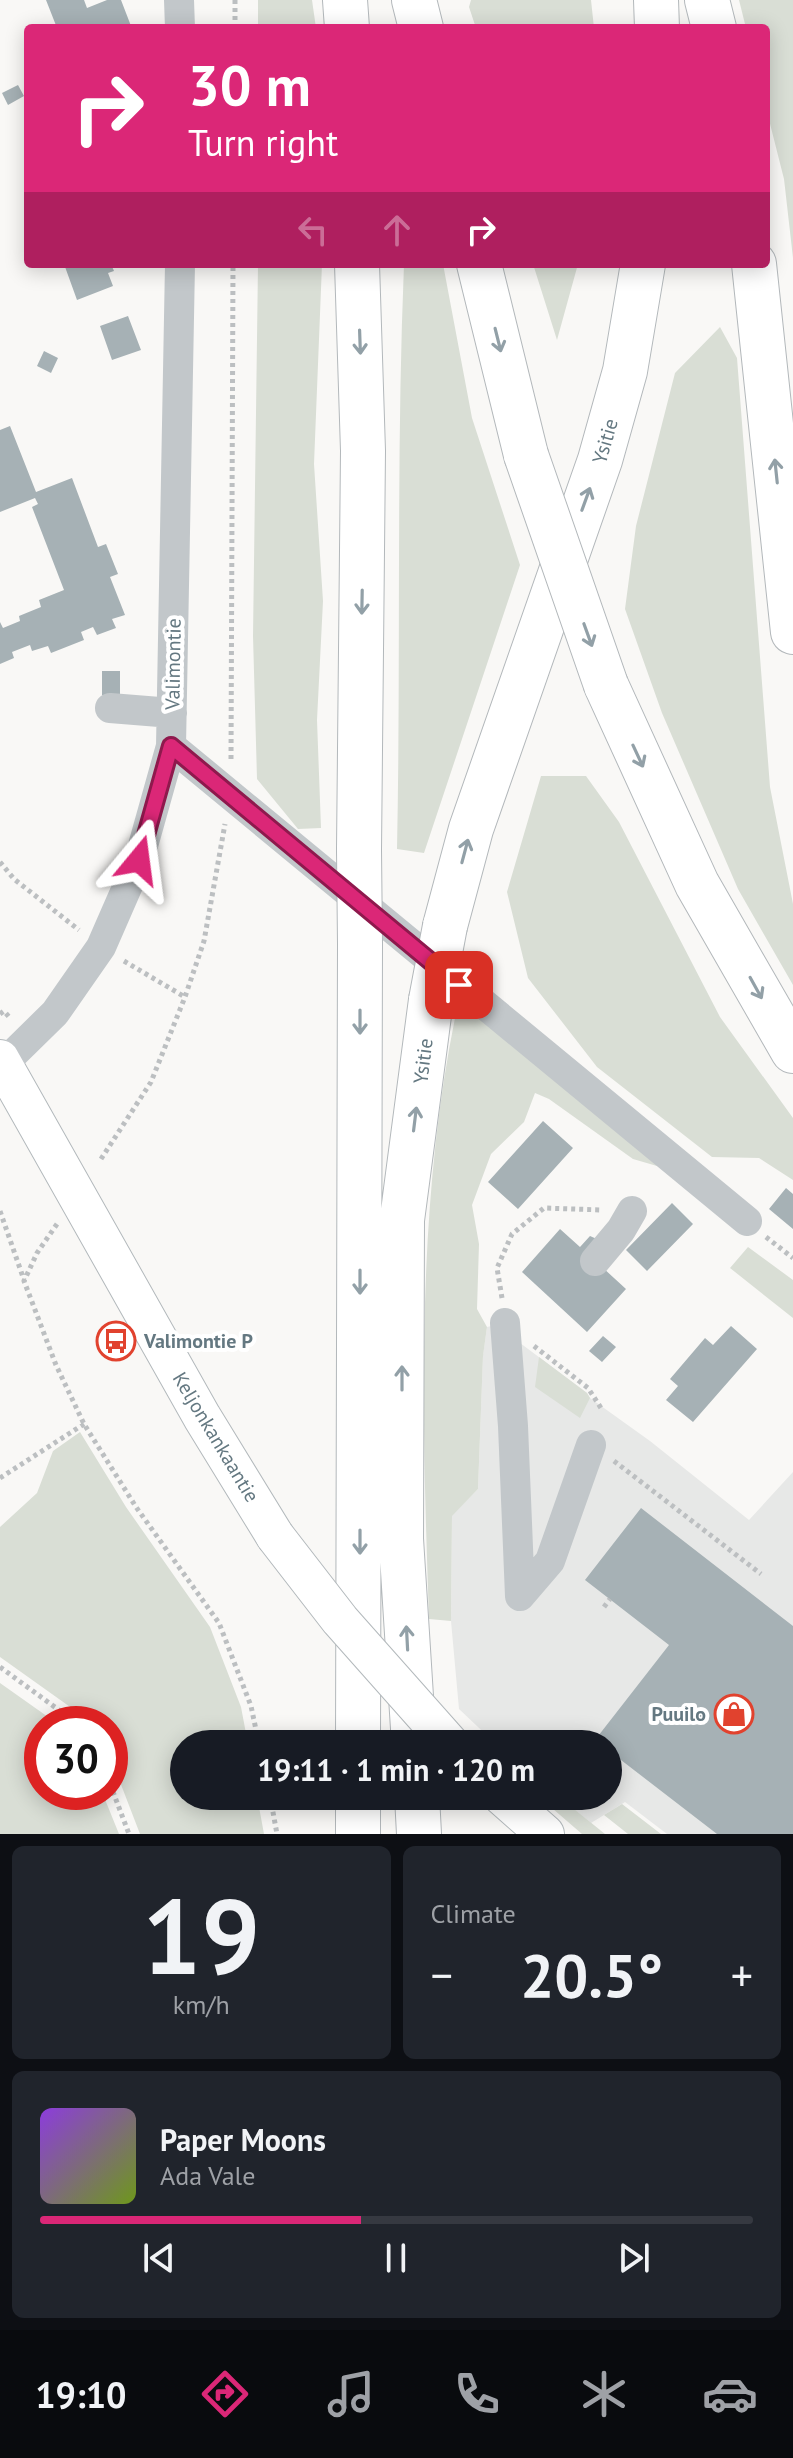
<!DOCTYPE html>
<html lang="en">
<head>
<meta charset="utf-8">
<style>
  body { margin:0; font-family:"PT Sans",sans-serif; background:#20242c; color:#f1f3f6; height:100vh; display:flex; flex-direction:column; font-size:30px; white-space:nowrap }
  * { box-sizing:border-box; margin:0 }
  p { font-size:26px; color:#9ea1a6 }
  .icon { flex:none; width:44px; height:44px; fill:none; stroke:currentColor; stroke-width:2; stroke-linecap:round; stroke-linejoin:round }
  .map { position:relative; height:1834px; overflow:hidden }
  .panel { display:flex; flex-direction:column; gap:12px; padding:12px; background:#0d0f14; flex:1 }
  .panel>* { flex:none }
  .banner { position:absolute; left:24px; top:24px; width:746px; height:244px; border-radius:8px; box-shadow:0 4px 20px #0003; background:#db2777; color:#fff; overflow:hidden }
  .speed { position:absolute; left:24px; top:1706px; display:flex; gap:16px; font-size:40px; font-weight:700; text-align:center }
  .speed>* { display:grid; place-content:center; width:104px; height:104px; border-radius:50%; background:#171b24; box-shadow:0 4px 20px #0003; line-height:1 }
  .speed .limit { border:12px solid #d22; background:#fff; color:#111 }
  .pin { position:absolute; display:grid; place-items:center; width:68px; height:68px; color:#fff; margin:-34px; border-radius:16px; box-shadow:0 4px 12px #0006 }
  .me { position:absolute; width:88px; margin:-44px; rotate:16deg; stroke-linejoin:round; filter:drop-shadow(0 0 6px #0008) }
  .turn { display:flex; align-items:center; gap:28px; height:168px; padding:0 32px; font-size:36px }
  .turn .icon { width:104px; height:104px; stroke-width:2.5 }
  .turn b { display:block; font-size:56px; line-height:68px }
  .lanes { display:flex; align-items:center; height:76px; padding:0 32px; background:#0003; justify-content:center; gap:40px; direction:ltr }
  .lanes .off { opacity:.35 }
  .big { font-size:60px; font-weight:700; line-height:1.1 }
  .panel .card { flex:1; display:flex; flex-direction:column; justify-content:center; gap:12px; min-width:0; padding:0 28px; border-radius:12px; background:#20242c }
  .panel .dial { align-items:center; gap:0 }
  .dial b { font-size:104px; line-height:1 }
  .song { display:flex; align-items:center; gap:24px }
  .cover { width:96px; height:96px; border-radius:12px; background:linear-gradient(135deg,hsl(270 70% 55%),hsl(80 70% 35%)) }
  .played { height:8px; border-radius:4px; background:linear-gradient(90deg,#db2777 45%,#363941 45%) }
  .keys { display:flex; justify-content:space-around; direction:ltr }
  .heat { display:flex; justify-content:space-between; align-items:center; font-size:44px; direction:ltr }
  .panel .tiles { flex:1; display:grid; gap:12px; grid-template-columns:1fr 1fr }
  .card:last-child { grid-column:span 2 }
  .trip { position:absolute; left:170px; top:1730px; width:452px; height:80px; border-radius:40px; background:#171b24; box-shadow:0 4px 20px #0003; font-weight:700; line-height:80px; text-align:center }
  .tabs { display:flex; height:128px; justify-content:space-around; align-items:center; background:#090b0e; color:#9ea1a6 }
  .tabs .icon { width:56px; height:56px }
  .tabs .on { color:#db2777 }
  .tabs b { font-size:36px; color:#f1f3f6 }
  .map>svg:first-child { display:block }
  .built { fill:#e7e8e7 }
  .green { fill:#d9ded5 }
  .building { fill:#a6b1b5 }
  .lines { fill:none; stroke-linecap:round; stroke-linejoin:round }
  .major-casing { stroke:#b3b9bc; stroke-width:40 }
  .highway-casing { stroke:#b3b8bb; stroke-width:46 }
  .path { stroke:#bcbfc1; stroke-width:5; stroke-dasharray:4 4; stroke-linecap:butt }
  .minor { stroke:#c2c7ca; stroke-width:30 }
  .major { stroke:#fff; stroke-width:38 }
  .highway { stroke:#fff; stroke-width:44 }
  .major-bridge-casing { stroke:#b3b9bc; stroke-width:40; stroke-linecap:butt }
  .highway-bridge-casing { stroke:#b3b8bb; stroke-width:46; stroke-linecap:butt }
  .major-bridge { stroke:#fff; stroke-width:38 }
  .highway-bridge { stroke:#fff; stroke-width:44 }
  .oneway { stroke:#92a0a7 }
  .route-casing { stroke:#8e194d; stroke-width:20 }
  .route { stroke:#db2777; stroke-width:14 }
  .labels { text-anchor:middle; dominant-baseline:central; stroke-width:8; stroke-linejoin:round; paint-order:stroke }
  .street-label { font-size:20px; fill:#647881; stroke:#fff }
  .poi-label { font-size:20px; font-weight:bold; fill:#647881; stroke:#fff; text-anchor:start }
</style>
</head>
<body>
<div class="map">
<svg width="793" height="1834" viewBox="0 0 793 1834">
  <rect width="100%" height="100%" fill="#f9f8f6"/>
  <!-- built -->
  <path class="built" d="M496 1325 587 1393 590 1398 650 1441 749 1520 793 1472V1834H667L625 1802 591 1823 558 1796H608V1744H496L459 1709 451 1621 452 1515 478 1489 483 1355 487 1327Z"/>
  <!-- green -->
  <path class="green" d="M258 0H312L316 28H258Z
    M471 0H591L594 28H476L469 7Z
    M739 0H793V258L784 179 766 108V28H746Z
    M258 264H322L314 464 323 601 317 720 321 828 298 829 257 779 253 636Z
    M404 264H443L472 418 520 565 424 853 397 849C401 654 396 459 404 264Z
    M533 264H578L557 340Z
    M720 327 737 358 770 787 793 904V985L738 889 662 713 625 609 636 526 675 373Z
    M541 776H586L619 822 720 1017 793 1118V1180L759 1158 712 1157 597 1067 528 978 507 892Z
    M459 999 651 1154 657 1166 633 1159 549 1099 535 1093 524 1122 491 1154 472 1205 479 1244 477 1309 487 1327 483 1356 478 1489 452 1516 451 1621 429 1619C422 1415 415 1199 459 999Z
    M748 1247 793 1280V1318L730 1268Z
    M539 1357 587 1393 590 1398 580 1418 535 1387Z
    M80 1432 126 1507 210 1627 241 1707 248 1744H184V1796H257L264 1834H140L110 1756V1724H87L80 1714 0 1657V1527L37 1493 53 1451Z
    M0 1683 58 1724H42V1792H102L119 1834H0Z
    M538 1796H558L605 1834H582Z
    M622 1804 661 1834H628L604 1815Z"/>
  <!-- building -->
  <path class="building" d="M46 0H84L87 8 107 0H121L131 26 57 28Z
    M18 85 24 96 8 105 2 93Z
    M64 264H111L114 271 108 273 113 286 77 300Z
    M128 316 141 350 112 360 100 326Z
    M44 351 58 358 51 373 37 366Z
    M10 426 36 492 72 478 98 547 106 544 118 574 110 577 125 615 112 619 116 628 97 635 93 627 81 632 84 640 51 653 48 646 32 651 30 645 12 652 14 658 0 664V622L3 628 20 621 19 616 41 607 39 600 64 590 32 507 38 504 35 498 0 512V430Z
    M102 671H120V695H102Z
    M543 1121 573 1148 518 1209 488 1182Z
    M786 1188 793 1194V1229L769 1209Z
    M672 1203 693 1224 647 1271 626 1250Z
    M560 1229 580 1247 590 1236 599 1240 590 1256 626 1289 587 1332 522 1272Z
    M731 1326 757 1349 693 1422 666 1400 678 1386 670 1379 705 1338 713 1345Z
    M603 1336 616 1347 602 1362 589 1351Z
    M641 1508 793 1626V1834H717L608 1750V1744H601L595 1740 669 1645 585 1580Z"/>
  <g class="lines">
    <!-- major casing -->
    <g class="major-casing">
      <path id="major" d="M0 1059 202 1417 275 1536
        M502 1796 545 1834"/>
    </g>
    <!-- highway casing -->
    <g class="highway-casing">
      <path id="highway" d="M345 0 347 28
        M414 0 421 28
        M656 0 657 28
        M707 0 714 28
        M357 264 363 451 359 850
        M479 264 526 455
        M754 264 793 632
        M606 685 697 884 793 1051
        M445 926 471 829 600 460 625 371 643 264
        M358 1744 360 944
        M414 1744 401 1539 402 1220 431 1000
        M417 1796 419 1834
        M358 1834V1796"/>
    </g>
    <!-- path -->
    <path class="path" d="M235 28V0
      M231 759 233 264
      M0 862 14 879 79 930
      M124 961 185 997
      M0 1014 4 1011 10 1018
      M101 1159 151 1082 185 997 204 941 225 824
      M0 1211 24 1280
      M57 1224 37 1253 24 1281 56 1365 84 1424 136 1507 219 1623 251 1706 259 1744
      M766 1237 793 1258
      M502 1298 497 1268 512 1234 544 1208 602 1210
      M110 1323 116 1341
      M534 1346 588 1388 601 1408
      M614 1461 761 1574
      M0 1478 84 1424
      M604 1607 610 1599
      M0 1667 78 1724
      M110 1784 129 1834
      M270 1796 277 1834"/>
    <!-- minor -->
    <path class="minor" d="M179 0 180 28
      M110 708 172 713
      M171 746 747 1221
      M3 1064 55 1013 101 947 139 860 171 746 180 264
      M595 1261 621 1230 632 1211
      M505 1323 513 1426 520 1596
      M520 1596 550 1561 591 1445"/>
    <!-- major -->
    <use href="#major" class="major"/>
    <!-- highway -->
    <use href="#highway" class="highway"/>
    <!-- major-bridge casing -->
    <g class="major-bridge-casing">
      <path id="major-bridge" d="M275 1536 340 1620 450 1744"/>
    </g>
    <!-- highway-bridge casing -->
    <g class="highway-bridge-casing">
      <path id="highway-bridge" d="M526 455 606 685
        M359 850 360 944
        M431 1000 445 926"/>
    </g>
    <!-- major-bridge -->
    <use href="#major-bridge" class="major-bridge"/>
    <!-- highway-bridge -->
    <use href="#highway-bridge" class="highway-bridge"/>
  </g>
  <!-- one-way arrows -->
  <defs><path id="oneway-shaft" d="M-6 0H5M1.5-3L5.5 0L1.5 3" fill="none" stroke-width="1.6" stroke-linecap="round" stroke-linejoin="round" transform="scale(2)"/></defs>
  <g class="oneway">
    <use href="#oneway-shaft" transform="translate(498 340) rotate(76)"/>
    <use href="#oneway-shaft" transform="translate(360 342) rotate(88)"/>
    <use href="#oneway-shaft" transform="translate(776 471) rotate(-96)"/>
    <use href="#oneway-shaft" transform="translate(586 499) rotate(-70)"/>
    <use href="#oneway-shaft" transform="translate(362 602) rotate(91)"/>
    <use href="#oneway-shaft" transform="translate(588 635) rotate(70)"/>
    <use href="#oneway-shaft" transform="translate(638 756) rotate(65)"/>
    <use href="#oneway-shaft" transform="translate(465 851) rotate(-75)"/>
    <use href="#oneway-shaft" transform="translate(756 988) rotate(61)"/>
    <use href="#oneway-shaft" transform="translate(360 1022) rotate(90)"/>
    <use href="#oneway-shaft" transform="translate(415 1119) rotate(-83)"/>
    <use href="#oneway-shaft" transform="translate(360 1282) rotate(90)"/>
    <use href="#oneway-shaft" transform="translate(402 1378) rotate(-90)"/>
    <use href="#oneway-shaft" transform="translate(360 1542) rotate(90)"/>
    <use href="#oneway-shaft" transform="translate(407 1638) rotate(-93)"/>
  </g>
  <g class="lines">
    <!-- route casing -->
    <g class="route-casing">
      <path id="route" d="M139 860 171 746 459 985"/>
    </g>
    <!-- route -->
    <use href="#route" class="route"/>
  </g>
  <!-- icons -->
  <defs>
    <g id="bus-ring" transform="scale(2)"><circle r="9.5" fill="#fff" stroke="#e1422e" stroke-width="1.5"/><path d="M-5-6H5V4H4V6H2V4H-2V6H-4V4H-5ZM-3.5-4V0h7V-4ZM-3.5 1.2v1.5H-2V1.2ZM2 1.2v1.5H3.5V1.2Z" fill="#e1422e"/></g>
    <g id="shop-ring" transform="scale(2)"><circle r="9.5" fill="#fff" stroke="#e1422e" stroke-width="1.5"/><path d="M-5-2.5h2.3a2.7 3.5 0 0 1 5.4 0H5L5.5 6h-11ZM-1.5-2.5h3a1.5 2.3 0 0 0-3 0Z" fill="#e1422e"/></g>
  </defs>
  <g fill-rule="evenodd">
    <use href="#bus-ring" x="116" y="1341"/>
    <use href="#shop-ring" x="734" y="1714"/>
  </g>
  <g class="labels">
    <!-- street labels -->
    <g class="street-label">
      <text transform="translate(605 441) rotate(-74)">Ysitie</text>
      <text transform="translate(173 664) rotate(-89)">Valimontie</text>
      <text transform="translate(423 1061) rotate(-83)">Ysitie</text>
      <text transform="translate(216 1437) rotate(59)">Keljonkankaantie</text>
    </g>
    <!-- poi labels -->
    <g class="poi-label">
      <text x="144" y="1341">Valimontie P</text>
      <text x="706" y="1714" text-anchor="end">Puuilo</text>
    </g>
  </g>
</svg>
<div class="speed"><div class="limit">30</div></div>
<div class="pin" style="left:459px;top:985px;background:#d93025"><svg class="icon" aria-label="arrive" viewBox="0 0 24 24"><path d="M6 21V4h12l-3 4 3 4H6"/></svg></div>
<svg class="me" style="left:139px;top:860px" viewBox="-20 -20 40 40"><path d="M0-17L14 15 0 8-14 15z" fill="#db2777" stroke="#fff" stroke-width="4"/></svg>
<div class="trip">19:11 · 1 min · 120 m</div>
<div class="banner">
<div class="turn"><svg class="icon" aria-label="right" viewBox="0 0 24 24"><path d="M7 20v-9h11M14 6l5 5-5 5"/></svg><div><b>30 m</b>Turn right</div></div>
<div class="lanes"><svg class="icon off" aria-label="left" viewBox="0 0 24 24"><path d="M17 20v-9H6M10 6l-5 5 5 5"/></svg><svg class="icon off" aria-label="ahead" viewBox="0 0 24 24"><path d="M12 20V5M6 11l6-6 6 6"/></svg><svg class="icon" aria-label="right" viewBox="0 0 24 24"><path d="M7 20v-9h11M14 6l5 5-5 5"/></svg></div>
</div>
</div>
<section class="panel">
<div class="tiles">
<div class="card dial"><b>19</b><p>km/h</p></div>
<div class="card"><p>Climate</p>
<div class="heat"><a>−</a><b class="big">20.5°</b><a>+</a></div>
</div>
<div class="card">
<div class="song"><i class="cover"></i><div><b>Paper Moons</b><p>Ada Vale</p></div></div>
<div class="played"></div>
<div class="keys"><svg class="icon" aria-label="previous" viewBox="0 0 24 24"><path d="M18 5L8 12l10 7zM5 5v14"/></svg><svg class="icon" aria-label="pause" viewBox="0 0 24 24"><path d="M8 5v14M16 5v14"/></svg><svg class="icon" aria-label="next" viewBox="0 0 24 24"><path d="M6 5l10 7-10 7zM19 5v14"/></svg></div>
</div>
</div>
</section>
<nav class="tabs">
<b>19:10</b>
<svg class="icon on" aria-label="directions" viewBox="0 0 24 24"><path d="M12 3l9 9-9 9-9-9zM9 14v-3h6M13 9l2 2-2 2"/></svg>
<svg class="icon" aria-label="music" viewBox="0 0 24 24"><path d="M9 18V5l10-2v13"/><circle cx="6" cy="18" r="3"/><circle cx="16" cy="16" r="3"/></svg>
<svg class="icon" aria-label="phone" viewBox="0 0 24 24"><path d="M5 4h4l2 5-3 2q2 4 5 5l2-3 5 2v4C11 20 4 13 5 4z"/></svg>
<svg class="icon" aria-label="climate" viewBox="0 0 24 24"><path d="M12 3v18M4 7l16 10M4 17L20 7"/></svg>
<svg class="icon" aria-label="car" viewBox="0 0 24 24"><path d="M5 17H2v-5l4-1 3-4h7l3 4 3 1v5h-3M9 17h6M6 11h13"/><circle cx="7" cy="17" r="2"/><circle cx="17" cy="17" r="2"/></svg>
</nav>
</body>
</html>
